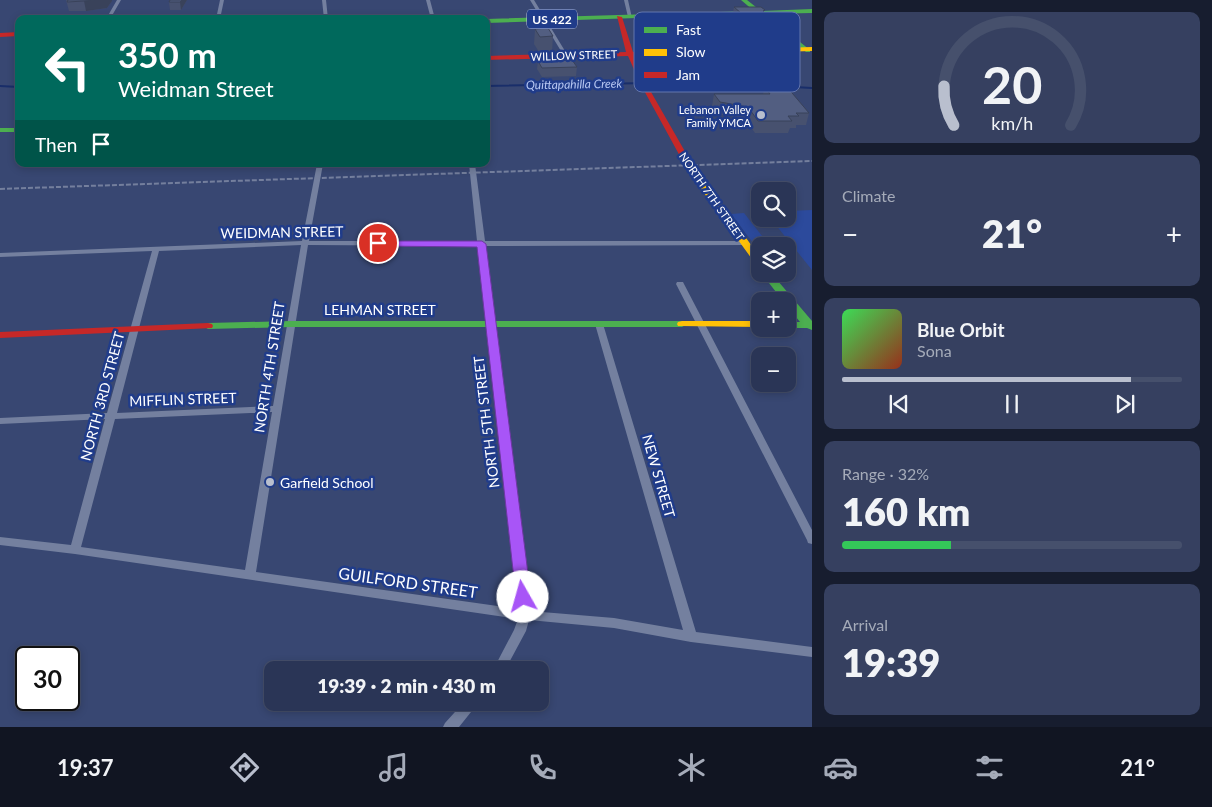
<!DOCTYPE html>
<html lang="en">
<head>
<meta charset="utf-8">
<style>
  body { margin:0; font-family:Lato,sans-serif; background:#364060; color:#f1f3f6; height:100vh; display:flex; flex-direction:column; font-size:19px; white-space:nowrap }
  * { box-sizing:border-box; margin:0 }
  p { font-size:16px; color:#a5abb9 }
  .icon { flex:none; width:28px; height:28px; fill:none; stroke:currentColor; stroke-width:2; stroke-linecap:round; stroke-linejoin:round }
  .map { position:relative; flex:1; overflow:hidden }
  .side { display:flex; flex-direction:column; gap:12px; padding:12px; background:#171d2f; width:400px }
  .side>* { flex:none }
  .top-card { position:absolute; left:15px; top:15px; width:475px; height:152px; border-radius:10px; box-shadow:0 2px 8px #0003,0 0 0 1px #46506c; background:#00695c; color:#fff; overflow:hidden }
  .tools { position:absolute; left:751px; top:182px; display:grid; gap:10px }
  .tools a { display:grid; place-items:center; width:45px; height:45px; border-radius:10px; background:#2a3556; box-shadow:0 2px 8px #0003,0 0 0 1px #46506c; font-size:25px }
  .speed { position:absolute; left:15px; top:646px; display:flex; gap:10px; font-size:25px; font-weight:700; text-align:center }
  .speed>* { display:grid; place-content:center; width:65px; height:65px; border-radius:50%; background:#2a3556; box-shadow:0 2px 8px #0003,0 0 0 1px #46506c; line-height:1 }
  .speed .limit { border:2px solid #111; border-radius:8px; background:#fff; color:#111 }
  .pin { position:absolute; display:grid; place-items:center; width:42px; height:42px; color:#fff; margin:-21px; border:2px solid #fff; border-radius:50%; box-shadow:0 1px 5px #0007 }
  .me { position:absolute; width:55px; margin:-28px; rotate:353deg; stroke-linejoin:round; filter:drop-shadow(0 0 4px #0008) }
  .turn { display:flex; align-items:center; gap:18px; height:105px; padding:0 20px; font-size:22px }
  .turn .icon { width:65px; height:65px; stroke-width:2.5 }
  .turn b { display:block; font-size:35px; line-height:42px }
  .then { display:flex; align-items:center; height:48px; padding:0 20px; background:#0003; gap:10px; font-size:19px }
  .big { font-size:38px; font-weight:800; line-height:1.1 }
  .side .tile { flex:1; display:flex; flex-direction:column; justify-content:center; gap:8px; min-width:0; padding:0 18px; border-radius:10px; background:#364060 }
  .side .dial { align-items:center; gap:0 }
  .dial svg { height:130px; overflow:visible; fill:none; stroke:#46506c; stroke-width:7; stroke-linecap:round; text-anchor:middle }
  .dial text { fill:#f1f3f6; stroke:none }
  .song { display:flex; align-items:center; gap:15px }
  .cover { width:60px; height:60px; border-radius:8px; background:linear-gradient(135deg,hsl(130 70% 55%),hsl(10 70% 35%)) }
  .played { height:5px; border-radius:2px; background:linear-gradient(90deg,#b9bfce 85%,#46506c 85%) }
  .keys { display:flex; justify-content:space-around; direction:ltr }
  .heat { display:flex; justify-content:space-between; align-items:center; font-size:28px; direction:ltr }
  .charge { height:8px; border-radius:4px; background:linear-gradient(90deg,#34c759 32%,#46506c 0) }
  .trip { position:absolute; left:264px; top:661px; width:285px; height:50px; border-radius:10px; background:#2a3556; box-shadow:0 2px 8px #0003,0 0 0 1px #46506c; font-weight:800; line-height:50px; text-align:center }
  .dock { display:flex; height:80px; justify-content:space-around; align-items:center; background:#111522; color:#a5abb9 }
  .dock .icon { width:35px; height:35px }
  .dock .on { color:#b9bfce }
  .dock b { font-size:22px; color:#f1f3f6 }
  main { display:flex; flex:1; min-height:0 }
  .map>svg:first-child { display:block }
  .green { fill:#2c4a9c }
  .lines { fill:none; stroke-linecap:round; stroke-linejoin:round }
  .stream { stroke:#192e6a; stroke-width:2 }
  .street { fill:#74809f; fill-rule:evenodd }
  .fast { fill:#4caf50; fill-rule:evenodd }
  .slow { fill:#ffc107; fill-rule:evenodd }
  .jam { fill:#c62828; fill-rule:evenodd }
  .rail { stroke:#747f9d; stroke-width:2; stroke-dasharray:5 2; stroke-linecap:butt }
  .wall { fill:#47516f }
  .shaded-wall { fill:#39425a }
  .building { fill:#525e81; stroke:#39425a }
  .route { fill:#a855f7; stroke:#6d37a1 }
  .poi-dot { fill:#b9bfce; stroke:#203c8a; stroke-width:2 }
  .labels { text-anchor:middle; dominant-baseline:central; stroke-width:5; stroke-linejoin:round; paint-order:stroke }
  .far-street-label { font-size:11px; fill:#fff; stroke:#203c8a }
  .far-poi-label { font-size:11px; fill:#fff; stroke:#203c8a; text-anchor:end }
  .shield { fill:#203c8a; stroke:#bcc4dc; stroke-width:1 }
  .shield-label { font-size:12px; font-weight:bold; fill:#fff }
  .far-water-label { font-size:12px; font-style:italic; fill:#b8c8f2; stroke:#203c8a }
  .street-label { font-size:14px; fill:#fff; stroke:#203c8a }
  .poi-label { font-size:14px; fill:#fff; stroke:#203c8a; text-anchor:start }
  .near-street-label { font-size:16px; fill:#fff; stroke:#203c8a }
  .key { fill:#203c8a; stroke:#6376ad; stroke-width:1 }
  .key-label { font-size:14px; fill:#fff }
</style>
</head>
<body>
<main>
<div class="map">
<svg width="812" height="727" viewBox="0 0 812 727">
  <rect width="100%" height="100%" fill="#384772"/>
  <!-- green -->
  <path class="green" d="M812 210V270L771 219H788V211Z
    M744 213 770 246H760V252L731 214Z"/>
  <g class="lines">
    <!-- stream -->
    <path class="stream" d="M0 86 19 87
      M486 86 706 82 812 88"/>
    <!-- street -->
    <path class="street" d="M117 0H121L110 19H106Z
      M220 0H224L220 19H216Z
      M322 0H326L328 19H324Z
      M426 0H430L435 19H431Z
      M530 0H534L568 56V57L564 56Z
      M624 0H628L632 18 628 17Z
      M317 164H323L309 241H477L469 164H475L485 241H747L748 243 744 245 485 246 530 611 614 618 683 630 595 324 599 322 603 324 696 632 812 647V657L691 642 614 628 529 620 526 631 505 670H493L514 630 518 619 75 554 0 545V537L71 545 105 419 0 424V418L107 413 152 251 0 257V253L302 241ZM301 245 273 406 117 413 159 251ZM308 245 478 246 518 609 256 572ZM272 412 245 570 81 547 115 419Z
      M677 282H683L684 284 812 530V544L808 543 807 540 676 284Z
      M464 702H479L459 727H443L445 723Z"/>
    <!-- fast -->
    <path class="fast" d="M741 0H747L761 11 812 9V13L765 14 810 50V52H806L758 14 486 23V19L754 11Z
      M0 128H19V132H0Z
      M762 274H772L812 321V330L807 328H788V322H800L788 307V301H783Z
      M291 321H682L687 324 682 327H291L208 329 203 326 208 323Z"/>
    <!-- slow -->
    <path class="slow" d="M812 47V51L670 55 667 53 670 51Z
      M688 167H694L760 257V267L757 266 688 171Z
      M682 321H760V327L678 326 677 324 678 322Z"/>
    <!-- jam -->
    <path class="jam" d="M617 16 622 17 633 52 670 51 673 53 670 55 634 56 647 85 695 169 694 171 687 169 641 85 628 56 486 60V56L626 52Z
      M19 32V36L0 37V33Z
      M208 323 212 324 213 326 212 328 0 338V332Z"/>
    <!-- rail -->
    <path class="rail" d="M0 189 812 161"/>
  </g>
  <!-- wall -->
  <path class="wall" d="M66 0H112V1L107 8 86 11H69Z
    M170 0H187L181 10H170L169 2Z
    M734 7 765 13 771 19 769 30H747L732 17Z
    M704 25 744 39 742 47 718 48 702 33Z
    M535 29 553 36 552 52H539L534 44Z
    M652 52 707 60 706 69H654L651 60Z
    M538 61 577 67 576 76 542 77 537 69Z
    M765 87 809 113 806 125H796V128H790L788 133H755L745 119 717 114 712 106 714 94H763Z"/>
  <!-- shaded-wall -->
  <path class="shaded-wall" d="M95 0H112V1L107 8 86 11 84 1Z
    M182 0H187L181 10 180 2Z"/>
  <!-- building -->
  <path class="building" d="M68 0H95L84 1 67 2Z
    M170 0H182L180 2H169Z
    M734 7H761L765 10 763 11 771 19 749 20Z
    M548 28 553 36 540 37 535 29Z
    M572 60 577 67 542 68 538 61Z
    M765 87H787L809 113H796L799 116H788L792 121H758L748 107 720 102 714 94H770Z"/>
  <!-- route -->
  <path class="route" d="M375 241H482L486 244 531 597 529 602 523 603 518 602 516 597 477 247 378 246 373 243Z"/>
  <!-- markers -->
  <g class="poi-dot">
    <circle cx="761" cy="115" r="5"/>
    <circle cx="270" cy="482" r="5"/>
  </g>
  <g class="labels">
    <!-- far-street labels -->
    <g class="far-street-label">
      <text transform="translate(574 55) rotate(-2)">WILLOW STREET</text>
      <text transform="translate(712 196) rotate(55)">NORTH 7TH STREET</text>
    </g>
    <!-- far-poi labels -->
    <g class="far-poi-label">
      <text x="751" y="109">Lebanon Valley<tspan x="751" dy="13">Family YMCA</tspan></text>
    </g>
    <!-- shield labels -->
    <rect class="shield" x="527" y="9.5" width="50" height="19" rx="4"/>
    <g class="shield-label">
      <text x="552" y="19">US 422</text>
    </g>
    <!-- far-water labels -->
    <g class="far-water-label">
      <text transform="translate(574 84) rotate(-1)">Quittapahilla Creek</text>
    </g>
    <!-- street labels -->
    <g class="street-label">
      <text transform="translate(282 232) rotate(-1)">WEIDMAN STREET</text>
      <text x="380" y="309">LEHMAN STREET</text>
      <text transform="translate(269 367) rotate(-81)">NORTH 4TH STREET</text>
      <text transform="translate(102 396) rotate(-75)">NORTH 3RD STREET</text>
      <text transform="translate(183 399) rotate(-2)">MIFFLIN STREET</text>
      <text transform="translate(486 422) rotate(-97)">NORTH 5TH STREET</text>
      <text transform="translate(659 476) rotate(74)">NEW STREET</text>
    </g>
    <!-- poi labels -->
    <g class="poi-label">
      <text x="280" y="482">Garfield School</text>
    </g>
    <!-- near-street labels -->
    <g class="near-street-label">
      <text transform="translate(408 582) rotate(8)">GUILFORD STREET</text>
    </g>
  </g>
  <!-- legend -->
  <rect x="634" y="12" width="166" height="80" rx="8" class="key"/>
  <rect x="644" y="27" width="23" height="6" fill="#4caf50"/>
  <rect x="644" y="49" width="23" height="7" fill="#ffc107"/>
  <rect x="644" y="72" width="23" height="6" fill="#c62828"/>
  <g class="key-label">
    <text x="676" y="35">Fast</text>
    <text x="676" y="57">Slow</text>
    <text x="676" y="80">Jam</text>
  </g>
</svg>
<div class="tools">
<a><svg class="icon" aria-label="search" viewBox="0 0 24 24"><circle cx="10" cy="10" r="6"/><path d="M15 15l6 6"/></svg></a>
<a><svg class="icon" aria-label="layers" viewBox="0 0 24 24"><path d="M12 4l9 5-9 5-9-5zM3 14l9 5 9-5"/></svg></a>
<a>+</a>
<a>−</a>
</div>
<div class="speed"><div class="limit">30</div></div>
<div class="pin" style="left:378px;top:243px;background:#d93025"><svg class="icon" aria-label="arrive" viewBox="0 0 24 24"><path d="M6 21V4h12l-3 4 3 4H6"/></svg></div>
<svg class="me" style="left:523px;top:597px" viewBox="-20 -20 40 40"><circle r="19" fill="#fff"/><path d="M0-13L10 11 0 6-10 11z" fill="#a855f7"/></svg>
<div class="trip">19:39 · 2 min · 430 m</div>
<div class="top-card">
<div class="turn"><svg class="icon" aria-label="left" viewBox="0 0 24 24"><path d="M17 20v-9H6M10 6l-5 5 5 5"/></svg><div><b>350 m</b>Weidman Street</div></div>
<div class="then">Then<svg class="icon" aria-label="arrive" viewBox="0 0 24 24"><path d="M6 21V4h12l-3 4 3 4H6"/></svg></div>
</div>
</div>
<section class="side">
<div class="tile dial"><svg viewBox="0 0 100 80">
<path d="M14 69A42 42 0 1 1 86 69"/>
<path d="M14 69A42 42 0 0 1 8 45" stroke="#b9bfce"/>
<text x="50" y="56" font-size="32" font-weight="700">20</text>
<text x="50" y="72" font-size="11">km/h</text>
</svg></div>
<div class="tile"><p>Climate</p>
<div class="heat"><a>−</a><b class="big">21°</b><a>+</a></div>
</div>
<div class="tile">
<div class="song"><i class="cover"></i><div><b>Blue Orbit</b><p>Sona</p></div></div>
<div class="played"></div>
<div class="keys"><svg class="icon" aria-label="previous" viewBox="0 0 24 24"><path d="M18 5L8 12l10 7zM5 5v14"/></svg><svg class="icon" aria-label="pause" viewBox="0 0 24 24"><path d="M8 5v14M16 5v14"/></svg><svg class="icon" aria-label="next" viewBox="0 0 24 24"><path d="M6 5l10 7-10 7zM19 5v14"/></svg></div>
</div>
<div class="tile"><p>Range · 32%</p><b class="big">160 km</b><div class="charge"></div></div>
<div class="tile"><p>Arrival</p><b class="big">19:39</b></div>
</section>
</main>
<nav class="dock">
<b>19:37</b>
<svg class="icon on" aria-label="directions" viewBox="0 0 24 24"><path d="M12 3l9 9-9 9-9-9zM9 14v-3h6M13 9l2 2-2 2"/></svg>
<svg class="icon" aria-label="music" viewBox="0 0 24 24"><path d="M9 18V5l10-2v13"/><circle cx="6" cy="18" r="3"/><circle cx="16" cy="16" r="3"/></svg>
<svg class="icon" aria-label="phone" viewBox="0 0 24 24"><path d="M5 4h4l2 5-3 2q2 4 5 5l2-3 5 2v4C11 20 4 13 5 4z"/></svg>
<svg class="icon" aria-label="climate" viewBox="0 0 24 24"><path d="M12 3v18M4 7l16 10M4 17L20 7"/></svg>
<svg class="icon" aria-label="car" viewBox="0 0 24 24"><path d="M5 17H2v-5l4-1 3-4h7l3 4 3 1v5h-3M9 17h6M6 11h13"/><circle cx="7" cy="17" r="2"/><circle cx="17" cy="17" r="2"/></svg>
<svg class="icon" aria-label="filters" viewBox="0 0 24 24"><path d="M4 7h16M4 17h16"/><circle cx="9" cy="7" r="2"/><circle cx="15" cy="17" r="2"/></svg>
<b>21°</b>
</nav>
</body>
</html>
